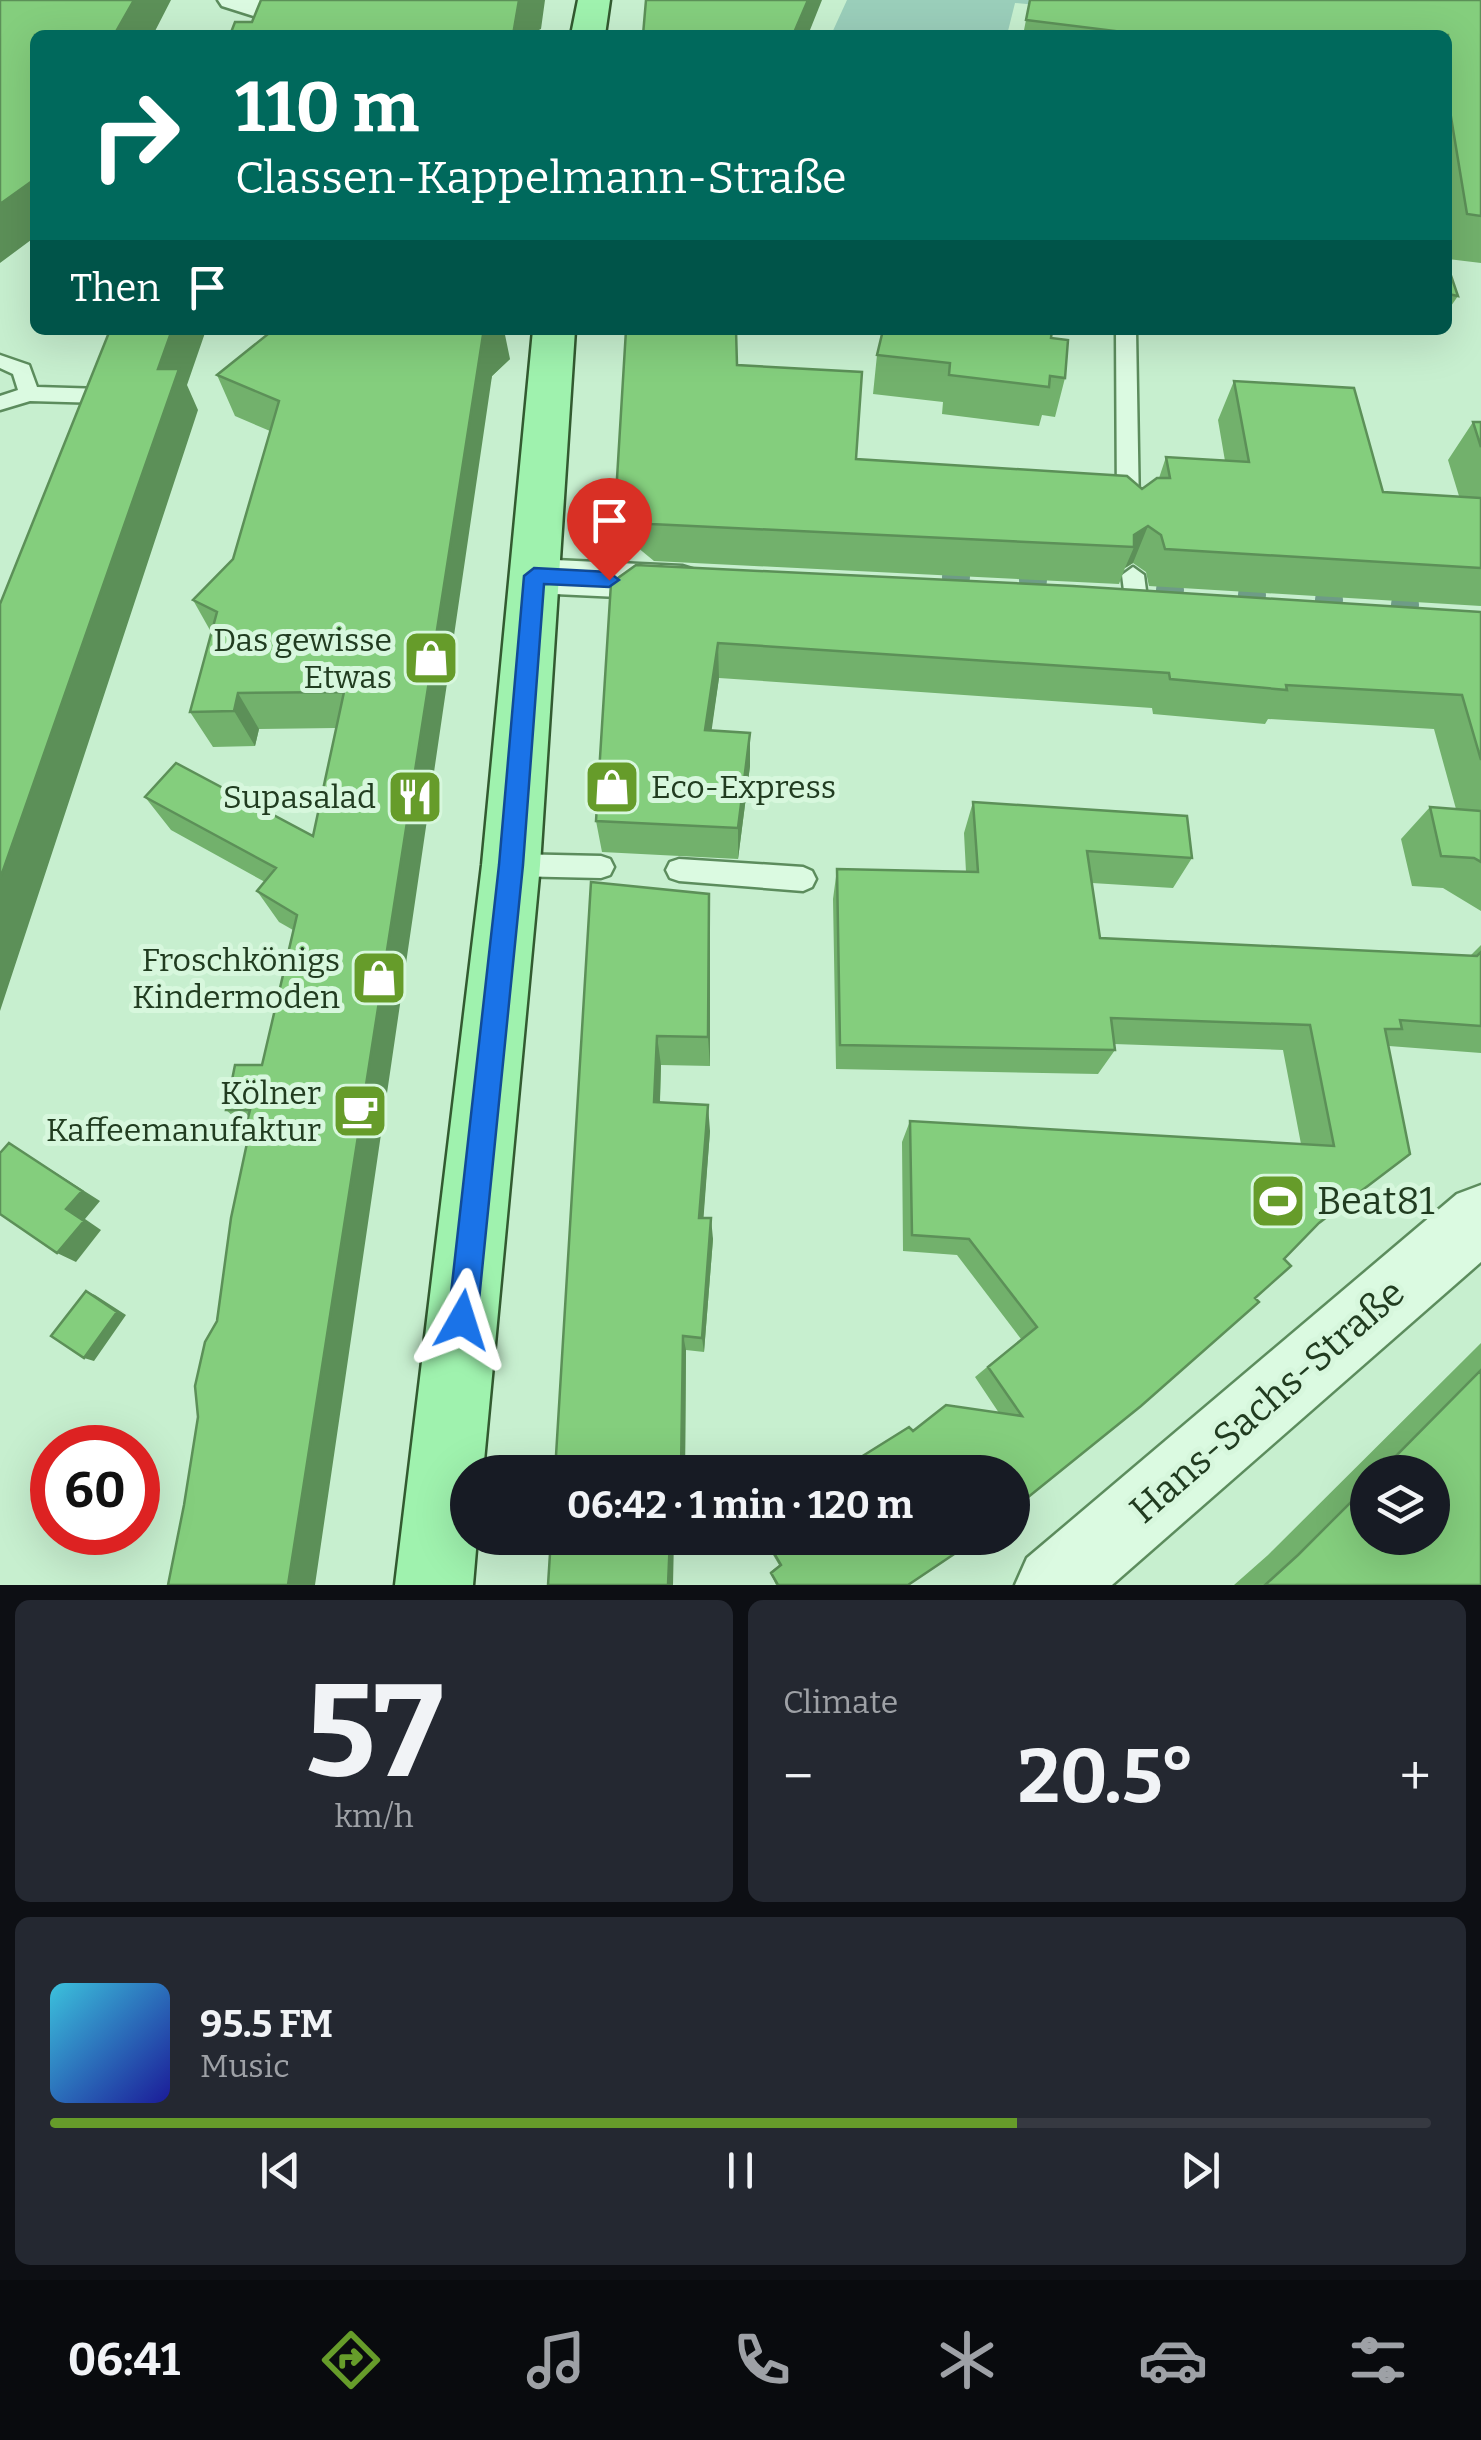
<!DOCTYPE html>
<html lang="en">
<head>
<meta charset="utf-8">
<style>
  body { margin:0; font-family:Bitter,serif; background:#242831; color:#f1f3f6; height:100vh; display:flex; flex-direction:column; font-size:38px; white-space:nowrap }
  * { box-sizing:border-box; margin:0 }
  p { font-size:32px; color:#9ea1a6 }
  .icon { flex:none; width:55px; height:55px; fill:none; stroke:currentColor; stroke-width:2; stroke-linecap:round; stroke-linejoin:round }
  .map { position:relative; height:1585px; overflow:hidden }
  .side { display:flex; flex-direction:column; gap:15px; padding:15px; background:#0d0f14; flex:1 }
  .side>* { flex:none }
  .banner { position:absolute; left:30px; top:30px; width:1422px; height:305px; border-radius:15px; box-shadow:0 10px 40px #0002; background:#00695c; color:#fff; overflow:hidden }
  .tools { position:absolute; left:1350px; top:1455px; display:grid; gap:20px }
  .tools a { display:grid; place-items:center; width:100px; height:100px; border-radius:50%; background:#171b24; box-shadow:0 10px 40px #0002; font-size:50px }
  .speed { position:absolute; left:30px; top:1425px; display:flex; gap:20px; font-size:50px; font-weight:700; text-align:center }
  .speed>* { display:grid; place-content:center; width:130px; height:130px; border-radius:50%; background:#171b24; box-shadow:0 10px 40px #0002; line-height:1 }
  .speed .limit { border:15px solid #d22; background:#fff; color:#111 }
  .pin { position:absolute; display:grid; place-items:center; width:85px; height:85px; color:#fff; margin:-102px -42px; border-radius:50% 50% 50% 0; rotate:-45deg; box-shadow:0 0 10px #0007 }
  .pin .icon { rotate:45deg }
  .me { position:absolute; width:110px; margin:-55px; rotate:6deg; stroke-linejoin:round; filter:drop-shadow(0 0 8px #0008) }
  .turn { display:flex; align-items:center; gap:35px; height:210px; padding:0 40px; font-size:45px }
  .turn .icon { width:130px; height:130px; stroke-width:2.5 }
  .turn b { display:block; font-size:70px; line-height:85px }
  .then { display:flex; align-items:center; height:95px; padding:0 40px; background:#0003; gap:20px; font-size:38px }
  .big { font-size:75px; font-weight:700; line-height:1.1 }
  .side .tile { flex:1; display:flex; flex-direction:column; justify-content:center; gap:15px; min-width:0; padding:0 35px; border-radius:15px; background:#242831 }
  .side .dial { align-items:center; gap:0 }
  .dial b { font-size:130px; line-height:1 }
  .song { display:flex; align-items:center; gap:30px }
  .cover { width:120px; height:120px; border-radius:15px; background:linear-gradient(135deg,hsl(190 70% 55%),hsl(240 70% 35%)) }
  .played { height:10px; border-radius:5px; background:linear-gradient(90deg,#669c2a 70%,#363941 70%) }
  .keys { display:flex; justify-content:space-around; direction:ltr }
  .heat { display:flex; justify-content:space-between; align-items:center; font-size:55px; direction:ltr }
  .side .tiles { flex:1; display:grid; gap:15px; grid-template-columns:1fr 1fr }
  .tile:last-child { grid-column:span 2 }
  .trip { position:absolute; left:450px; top:1455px; width:580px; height:100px; border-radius:50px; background:#171b24; box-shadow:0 10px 40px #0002; font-weight:700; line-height:100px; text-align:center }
  .tab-bar { display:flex; height:160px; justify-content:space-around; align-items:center; background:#090b0e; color:#9ea1a6 }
  .tab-bar .icon { width:70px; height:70px }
  .tab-bar .on { color:#669c2a }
  .tab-bar b { font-size:45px; color:#f1f3f6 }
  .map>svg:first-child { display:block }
  .green { fill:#9aceba }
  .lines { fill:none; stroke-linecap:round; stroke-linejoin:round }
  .service-casing { stroke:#5c8c5d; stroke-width:5 }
  .minor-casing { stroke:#5c8c5d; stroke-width:5 }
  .tertiary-casing { stroke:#5c8c5d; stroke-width:5 }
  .primary-casing { stroke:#325a30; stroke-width:5 }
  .service { fill:#dbfae1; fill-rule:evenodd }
  .minor { fill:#dbfae1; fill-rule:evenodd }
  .tertiary { fill:#dbfae1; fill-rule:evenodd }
  .primary { fill:#9ff2ae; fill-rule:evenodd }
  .tree { fill:#6e9c86 }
  .wall { fill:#72b16c; fill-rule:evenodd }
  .shaded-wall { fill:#5c9058 }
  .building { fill:#84ce7d; stroke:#5c9058; stroke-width:2.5 }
  .route { fill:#1a73e8; stroke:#114b97; stroke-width:2.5 }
  .labels { text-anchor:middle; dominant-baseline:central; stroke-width:10; stroke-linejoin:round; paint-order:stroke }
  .poi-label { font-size:32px; fill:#213c20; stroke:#d7f7dd; text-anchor:end }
  .near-poi-label { font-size:38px; fill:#213c20; stroke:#d7f7dd; text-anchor:start }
  .near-street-label { font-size:38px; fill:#213c20; stroke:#d7f7dd }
</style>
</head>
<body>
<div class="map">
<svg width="1481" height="1585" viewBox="0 0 1481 1585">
  <rect width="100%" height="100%" fill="#c7efcf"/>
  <!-- green -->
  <path class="green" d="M847 0H1122L1121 13 1015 3 1007 35H831Z"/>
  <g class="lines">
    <!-- service casing -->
    <g class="service-casing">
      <path id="service" d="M1116 330H1136L1139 510 1128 518 1117 510Z
        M0 355 29 365 37 387 102 389 112 396 102 403 30 401 0 410V396L18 390 13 374 0 368Z
        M1133 567 1144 575 1148 606 1137 615 1126 606 1122 575Z
        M511 854 601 856 610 859 614 867 610 875 601 878 511 876 502 873 498 865 502 857Z
        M679 859 803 867 812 871 816 879 812 887 803 891 679 881 670 878 666 870 670 862Z"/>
    </g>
    <!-- minor casing -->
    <g class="minor-casing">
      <path id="minor" d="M218 0H264L355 28 359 35H313L222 6Z
        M534 559 682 566 698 571 704 583 698 595 682 600 534 593 518 588 512 576 518 564Z"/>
    </g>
    <!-- tertiary casing -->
    <g class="tertiary-casing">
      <path id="tertiary" d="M1481 1185V1262L1112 1585H1015L1027 1558 1457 1194Z"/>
    </g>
    <!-- primary casing -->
    <g class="primary-casing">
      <path id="primary" d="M578 0H610L605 35H571Z
        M533 330H575L540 865 483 1472H468V1538H477L473 1585H395L482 865Z"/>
    </g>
    <!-- service -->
    <use href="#service" class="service"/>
    <!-- minor -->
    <use href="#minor" class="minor"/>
    <!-- tertiary -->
    <use href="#tertiary" class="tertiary"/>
    <!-- primary -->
    <use href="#primary" class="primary"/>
  </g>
  <!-- trees -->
  <g class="tree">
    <circle cx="956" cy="577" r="14"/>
    <circle cx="1033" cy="580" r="14"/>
    <circle cx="1170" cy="590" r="14"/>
    <circle cx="1252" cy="595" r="14"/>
    <circle cx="1329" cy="600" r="14"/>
    <circle cx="1405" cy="605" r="14"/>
  </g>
  <!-- wall -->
  <path class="wall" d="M1030 0H1481V263L1448 259V35H1023Z
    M1448 294 1458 296 1451 306H1448Z
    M1051 338 1065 378 1055 417 1042 415 1039 426 942 414 943 402 873 394 877 355Z
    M510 359 492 376 184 1505 249 1133 245 1130 246 1127 226 1110 262 1065 293 930 279 922 257 891 265 882 171 830 145 797 313 836 336 728 259 729 255 746 213 747 190 712 211 632 193 600 233 559 270 431 235 416 217 375Z
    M737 365 856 459 1142 489 1159 478 1166 457 1225 461 1218 420 1234 381 1383 492 1459 496 1448 460 1473 422H1481V606L1149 586 1146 572 1133 563 1125 568 1119 584 654 561 620 533 616 495Z
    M611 583 1481 612V911L1443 888 1412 886 1401 839 1430 807 1456 809 1434 729 1268 719 1265 724 1153 714 1152 708 719 678 711 730 750 766 738 859 602 852 596 821Z
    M973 802 1192 858 1173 888 1092 883 1100 938 1470 956 1481 945V1053L1389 1046 1319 1223 1284 1259 1255 1298 1141 1406 913 1431 999 1413 975 1377 1021 1339 957 1255 903 1251 902 1142 910 1121 1301 1144 1283 1050 1114 1044 1115 1050 1098 1074 836 1069 833 899 837 869 966 872 964 833Z
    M591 882 710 929V1066L661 1065 660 1102 710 1131 703 1218 713 1239 704 1352 686 1350 685 1472H555Z
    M1481 1343V1585H1234L1268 1555ZM1368 1472H1432L1368 1538Z
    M763 1538H978L908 1585H776L770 1572 779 1565Z"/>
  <!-- shaded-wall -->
  <path class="shaded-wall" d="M134 0H171L153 35H114Z
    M519 0H545L541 29 528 35H513Z
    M808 0H822L808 35H793Z
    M35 179V237L0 263V204Z
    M172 330H206L187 385 198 410 0 1011V879L158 369Z
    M489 330H504L510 359 492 376 315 1585H288L483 335Z
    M1148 526 1133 563 1125 568 1134 547V535Z
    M718 643 719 678 707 763 705 730Z
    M238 693 259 729 255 746 234 711Z
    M750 733V766L738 859V828Z
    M709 894 710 929V1066L708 1037Z
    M657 1036 661 1065 659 1128 654 1102Z
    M708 1105 710 1131 702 1238 699 1218Z
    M9 1143 100 1201 85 1219 101 1230 76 1262 57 1253Z
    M711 1218 713 1239 704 1352 702 1338Z
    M86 1291 95 1295 126 1315 94 1361 84 1358Z
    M683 1336 686 1350 685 1472H681Z
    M670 1538H674L673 1585H668Z"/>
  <!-- building -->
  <path class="building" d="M0 0H134L114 35H35V179L0 204Z
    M261 0H519L513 35H230L235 22H252Z
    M646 0H808L793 35H643Z
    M1030 0H1481V216L1467 214 1448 99V35H1147L1026 20Z
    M1448 267 1458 296 1448 294Z
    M110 330H172L158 369H179L0 879V604Z
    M273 330H489L483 335 288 1585H168L184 1505 198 1417 195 1386 205 1342 217 1321 231 1218 250 1129 245 1130 250 1110H226L235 1065H262L297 915 257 891 276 868 145 797 176 763 313 836 344 692 238 693 234 711 190 712 217 612 193 600 233 559 279 401 217 375Z
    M626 330H736L737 365 862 372 856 459 1127 476 1142 489 1157 478H1170L1166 457 1249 462 1234 381 1354 388 1383 492 1481 498V568L1165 549 1161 535 1148 526 1134 535V547L651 524 616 495Z
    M883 330H1052L1051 338 1068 340 1065 378 1050 376 1049 387 949 375 950 363 877 355Z
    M1473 422H1481V447Z
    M636 565 1073 586 1481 612V760L1462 695 1286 685 1287 690 1170 679 1169 673 718 643 705 730 750 733 738 828 596 821 611 583Z
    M973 802 1187 816 1192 858 1087 851 1100 938 1477 956 1481 952V1026L1400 1020 1402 1029H1385L1410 1154 1319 1223 1284 1259 1291 1266 1255 1298 1259 1302 1141 1406 1012 1510V1472H837L909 1427 913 1431 946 1405 1022 1416 988 1367 1037 1327 969 1239 912 1235 910 1121 1334 1146 1310 1025 1111 1018 1115 1050 840 1045 837 869 978 872Z
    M1430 807 1481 811V862L1474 858 1441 856Z
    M591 882 709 894 708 1037 657 1036 654 1102 708 1105 699 1218H711L702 1338 683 1336 681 1472H555Z
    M9 1143 82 1191 66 1209 84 1221 57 1253 0 1214V1153Z
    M86 1291 117 1312 84 1358 51 1336Z
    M1481 1370V1585H1265L1298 1555 1368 1485V1538H1432V1472H1380Z
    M551 1538H670L668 1585H548Z
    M765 1538H978L908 1585H778L771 1573 781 1565Z"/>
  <!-- route -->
  <path class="route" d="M534 568 609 572 619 580 609 587 544 584 523 865 477 1320 472 1330 462 1334 452 1330 448 1320 499 865 524 576Z"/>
  <!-- icons -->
  <defs>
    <g id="shop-square" transform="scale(2.875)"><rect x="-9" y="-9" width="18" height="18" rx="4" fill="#669c2a" stroke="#d7f7dd"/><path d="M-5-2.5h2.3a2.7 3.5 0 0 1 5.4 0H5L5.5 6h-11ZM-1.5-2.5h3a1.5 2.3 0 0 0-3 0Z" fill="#fff"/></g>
    <g id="restaurant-square" transform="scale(2.875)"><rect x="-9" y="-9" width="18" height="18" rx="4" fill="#669c2a" stroke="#d7f7dd"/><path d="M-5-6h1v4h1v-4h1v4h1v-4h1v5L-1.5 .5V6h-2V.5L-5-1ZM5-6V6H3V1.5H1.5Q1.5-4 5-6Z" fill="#fff"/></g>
    <g id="cafe-square" transform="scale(2.875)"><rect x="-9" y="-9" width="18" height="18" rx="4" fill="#669c2a" stroke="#d7f7dd"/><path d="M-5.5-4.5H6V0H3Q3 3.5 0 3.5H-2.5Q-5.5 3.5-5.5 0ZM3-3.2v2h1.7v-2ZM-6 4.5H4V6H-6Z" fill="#fff"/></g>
    <g id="stadium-square" transform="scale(2.875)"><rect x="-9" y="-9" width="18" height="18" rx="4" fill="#669c2a" stroke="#d7f7dd"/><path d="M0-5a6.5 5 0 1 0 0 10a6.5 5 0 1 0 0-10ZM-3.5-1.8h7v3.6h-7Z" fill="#fff"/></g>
  </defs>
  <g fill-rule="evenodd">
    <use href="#shop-square" x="431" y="658"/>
    <use href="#shop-square" x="612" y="787"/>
    <use href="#restaurant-square" x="415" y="797"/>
    <use href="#shop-square" x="379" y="978"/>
    <use href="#cafe-square" x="360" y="1111"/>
    <use href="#stadium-square" x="1278" y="1201"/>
  </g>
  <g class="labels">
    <!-- poi labels -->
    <g class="poi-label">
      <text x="392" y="640">Das gewisse<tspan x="392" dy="37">Etwas</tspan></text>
      <text x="651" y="787" text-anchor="start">Eco-Express</text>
      <text x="376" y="797">Supasalad</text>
      <text x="340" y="960">Froschkönigs<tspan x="340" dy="37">Kindermoden</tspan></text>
      <text x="321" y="1093">Kölner<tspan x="321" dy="37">Kaffeemanufaktur</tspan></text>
    </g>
    <!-- near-poi labels -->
    <g class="near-poi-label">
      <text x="1317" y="1201">Beat81</text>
    </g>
    <!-- near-street labels -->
    <g class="near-street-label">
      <text transform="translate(1267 1401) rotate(-41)">Hans-Sachs-Straße</text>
    </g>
  </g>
</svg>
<div class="tools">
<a><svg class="icon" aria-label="layers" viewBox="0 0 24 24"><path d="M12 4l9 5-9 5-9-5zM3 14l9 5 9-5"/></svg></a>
</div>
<div class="speed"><div class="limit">60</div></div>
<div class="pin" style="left:609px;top:580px;background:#d93025"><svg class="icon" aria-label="arrive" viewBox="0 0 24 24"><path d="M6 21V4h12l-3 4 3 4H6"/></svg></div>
<svg class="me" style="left:462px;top:1320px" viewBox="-20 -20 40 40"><path d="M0-17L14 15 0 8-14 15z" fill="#1a73e8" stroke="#fff" stroke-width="4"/></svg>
<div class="trip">06:42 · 1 min · 120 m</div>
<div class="banner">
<div class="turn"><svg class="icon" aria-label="right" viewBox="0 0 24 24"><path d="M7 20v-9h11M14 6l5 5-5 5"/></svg><div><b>110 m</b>Classen-Kappelmann-Straße</div></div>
<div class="then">Then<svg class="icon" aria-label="arrive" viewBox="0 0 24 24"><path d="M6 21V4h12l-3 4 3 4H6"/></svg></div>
</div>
</div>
<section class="side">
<div class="tiles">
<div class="tile dial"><b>57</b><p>km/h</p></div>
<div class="tile"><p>Climate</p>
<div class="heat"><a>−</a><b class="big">20.5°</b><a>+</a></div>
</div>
<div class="tile">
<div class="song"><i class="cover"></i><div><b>95.5 FM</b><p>Music</p></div></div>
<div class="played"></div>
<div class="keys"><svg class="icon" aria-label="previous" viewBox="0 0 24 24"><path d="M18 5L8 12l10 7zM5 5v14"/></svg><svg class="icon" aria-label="pause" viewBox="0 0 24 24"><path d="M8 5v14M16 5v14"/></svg><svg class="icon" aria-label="next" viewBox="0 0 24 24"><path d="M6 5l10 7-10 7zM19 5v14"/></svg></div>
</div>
</div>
</section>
<nav class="tab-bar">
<b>06:41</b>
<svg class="icon on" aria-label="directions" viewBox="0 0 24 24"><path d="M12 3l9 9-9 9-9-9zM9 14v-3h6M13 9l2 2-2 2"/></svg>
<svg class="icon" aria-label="music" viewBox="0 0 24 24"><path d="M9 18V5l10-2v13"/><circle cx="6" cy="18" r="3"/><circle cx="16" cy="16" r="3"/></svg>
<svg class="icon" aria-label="phone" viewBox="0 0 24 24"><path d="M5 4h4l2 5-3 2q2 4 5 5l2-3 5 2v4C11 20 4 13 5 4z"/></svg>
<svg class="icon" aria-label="climate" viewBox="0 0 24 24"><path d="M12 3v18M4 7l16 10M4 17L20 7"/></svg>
<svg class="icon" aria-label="car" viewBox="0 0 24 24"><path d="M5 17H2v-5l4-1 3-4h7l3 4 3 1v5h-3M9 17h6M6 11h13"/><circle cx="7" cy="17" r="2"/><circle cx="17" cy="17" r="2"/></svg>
<svg class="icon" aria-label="filters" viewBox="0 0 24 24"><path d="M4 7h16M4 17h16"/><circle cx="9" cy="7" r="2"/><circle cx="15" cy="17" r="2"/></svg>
</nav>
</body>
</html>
